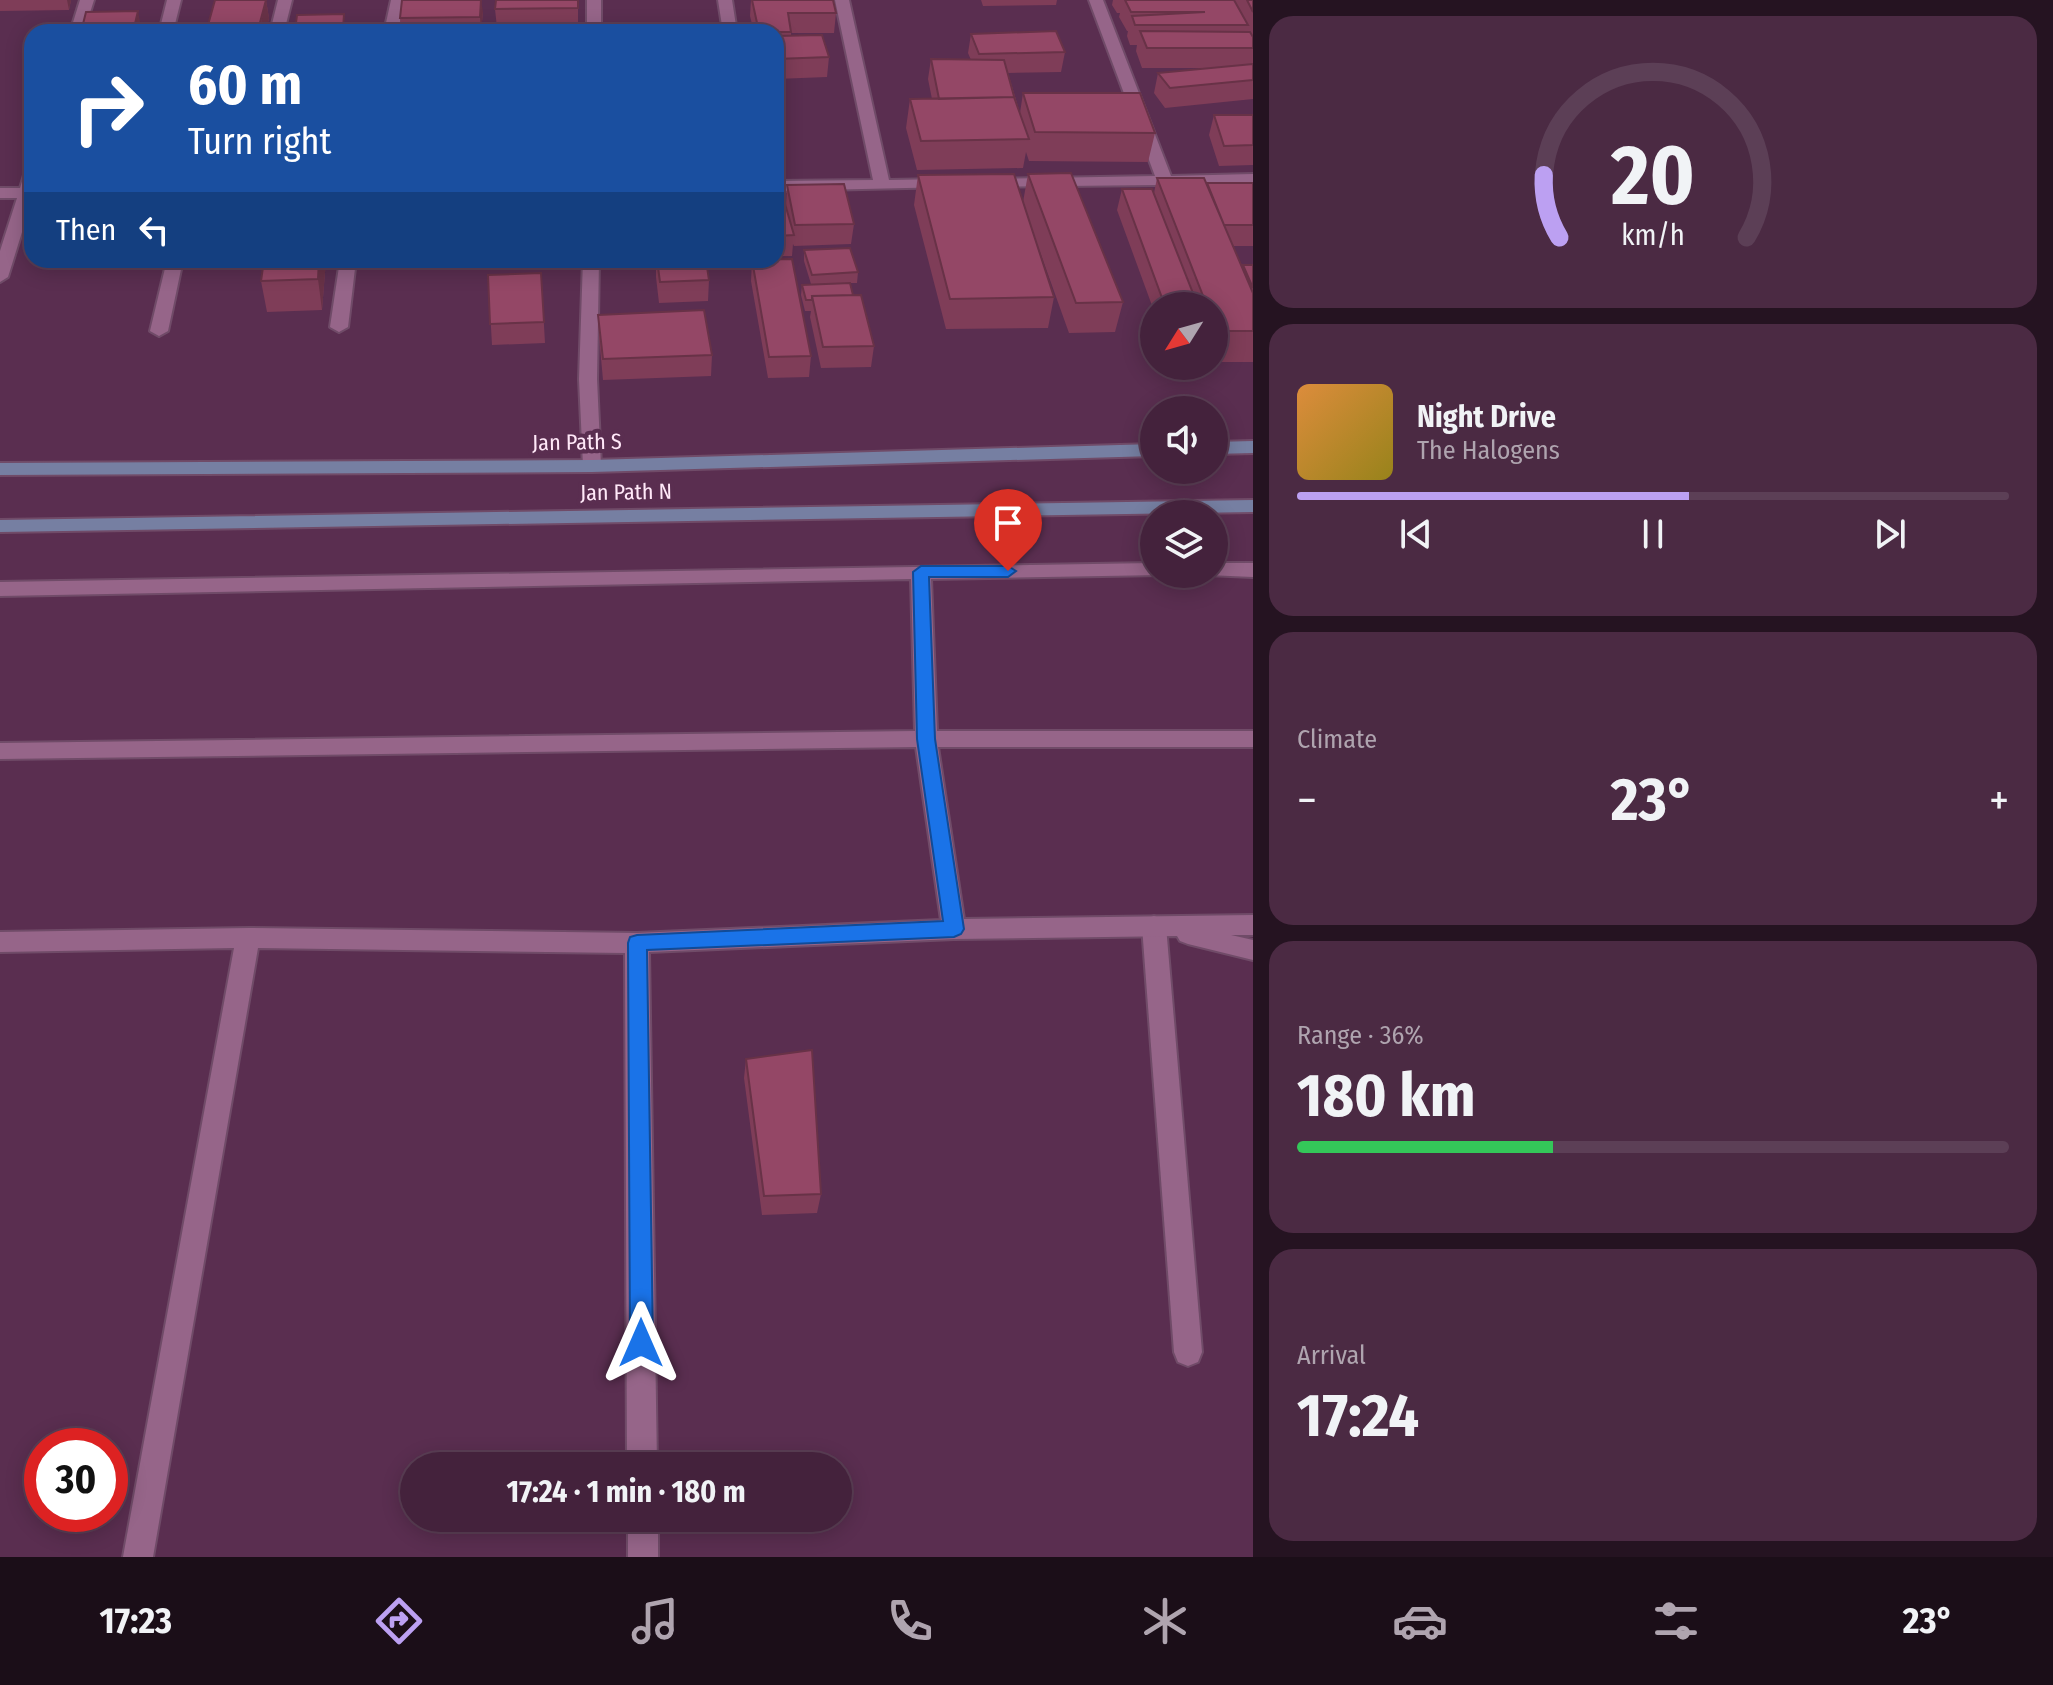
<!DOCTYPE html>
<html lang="en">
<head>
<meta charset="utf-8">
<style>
  body { margin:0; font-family:"Fira Sans Condensed",sans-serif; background:#4b2a43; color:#f1f3f6; height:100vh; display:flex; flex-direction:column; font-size:30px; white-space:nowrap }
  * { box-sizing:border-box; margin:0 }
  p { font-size:26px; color:#afa4af }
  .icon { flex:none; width:44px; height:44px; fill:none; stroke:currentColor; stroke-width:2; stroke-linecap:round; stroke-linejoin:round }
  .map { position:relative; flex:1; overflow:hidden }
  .details { display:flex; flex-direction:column; gap:16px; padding:16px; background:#251321; width:800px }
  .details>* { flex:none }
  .top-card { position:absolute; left:24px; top:24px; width:760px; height:244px; border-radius:24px; box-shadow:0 4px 20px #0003,0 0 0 2px #5c3f56; background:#1a4fa0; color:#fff; overflow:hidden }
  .needle { width:52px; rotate:233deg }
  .buttons { position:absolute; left:1140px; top:292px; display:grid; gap:16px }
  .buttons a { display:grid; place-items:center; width:88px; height:88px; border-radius:50%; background:#44223c; box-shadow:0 4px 20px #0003,0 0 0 2px #5c3f56; font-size:40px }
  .speed { position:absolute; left:24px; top:1428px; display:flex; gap:16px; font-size:40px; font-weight:700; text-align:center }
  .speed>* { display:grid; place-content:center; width:104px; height:104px; border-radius:50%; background:#44223c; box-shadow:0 4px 20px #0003,0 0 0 2px #5c3f56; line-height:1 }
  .speed .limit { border:12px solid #d22; background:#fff; color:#111 }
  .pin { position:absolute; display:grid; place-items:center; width:68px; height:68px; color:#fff; margin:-82px -34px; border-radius:50% 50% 50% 0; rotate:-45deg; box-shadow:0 0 8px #0007 }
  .pin .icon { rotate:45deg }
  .me { position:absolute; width:88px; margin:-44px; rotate:0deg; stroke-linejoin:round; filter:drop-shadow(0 0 6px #0008) }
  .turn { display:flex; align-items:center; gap:28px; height:168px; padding:0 32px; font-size:36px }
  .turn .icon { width:104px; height:104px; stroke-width:2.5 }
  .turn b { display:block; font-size:56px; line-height:68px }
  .then { display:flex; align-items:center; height:76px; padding:0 32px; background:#0003; gap:16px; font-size:30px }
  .big { font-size:60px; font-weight:700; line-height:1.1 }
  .details .tile { flex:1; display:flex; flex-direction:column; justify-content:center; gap:12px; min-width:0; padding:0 28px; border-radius:24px; background:#4b2a43 }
  .details .dial { align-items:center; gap:0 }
  .dial svg { height:208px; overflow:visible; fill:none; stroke:#5c3f56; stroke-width:7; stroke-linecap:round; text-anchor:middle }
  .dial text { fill:#f1f3f6; stroke:none }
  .song { display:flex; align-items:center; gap:24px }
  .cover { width:96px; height:96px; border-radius:12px; background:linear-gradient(135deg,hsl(30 70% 55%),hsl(50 70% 35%)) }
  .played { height:8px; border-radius:4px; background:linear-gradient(90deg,#bca0f2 55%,#5c3f56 55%) }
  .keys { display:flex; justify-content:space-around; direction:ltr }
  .heat { display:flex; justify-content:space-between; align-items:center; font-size:44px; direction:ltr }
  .charge { height:12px; border-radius:6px; background:linear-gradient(90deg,#34c759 36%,#5c3f56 0) }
  .trip { position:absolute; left:400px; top:1452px; width:452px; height:80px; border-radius:40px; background:#44223c; box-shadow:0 4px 20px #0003,0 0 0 2px #5c3f56; font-weight:700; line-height:80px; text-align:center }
  .tabs { display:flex; height:128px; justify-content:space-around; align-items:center; background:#1b0e18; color:#afa4af }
  .tabs .icon { width:56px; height:56px }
  .tabs .selected { color:#bca0f2 }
  .tabs b { font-size:36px; color:#f1f3f6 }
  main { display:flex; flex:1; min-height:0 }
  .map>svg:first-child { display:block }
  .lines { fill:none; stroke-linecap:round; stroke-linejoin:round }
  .service-casing { stroke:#704b68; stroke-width:4 }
  .minor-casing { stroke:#704b68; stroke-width:4 }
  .secondary-casing { stroke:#704b68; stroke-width:4 }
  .service { fill:#966589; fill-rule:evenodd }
  .minor { fill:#966589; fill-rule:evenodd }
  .secondary { fill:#767fa2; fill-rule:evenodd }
  .wall { fill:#7f3d58 }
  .shaded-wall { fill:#683247 }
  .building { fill:#944766; stroke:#683247; stroke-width:2 }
  .route { fill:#1a73e8; stroke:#114b97; stroke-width:2 }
  .labels { text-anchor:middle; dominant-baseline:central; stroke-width:8; stroke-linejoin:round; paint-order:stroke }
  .street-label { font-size:22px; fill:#ffe8f8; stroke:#5a2e50 }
</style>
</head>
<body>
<main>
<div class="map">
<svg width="1253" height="1557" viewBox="0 0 1253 1557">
  <rect width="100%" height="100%" fill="#5a2e50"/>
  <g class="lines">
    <!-- service casing -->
    <g class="service-casing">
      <path id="service" d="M1154 916 1162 919 1166 926 1202 1352 1198 1362 1188 1366 1178 1362 1174 1352 1142 926 1146 919Z"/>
    </g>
    <!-- minor casing -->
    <g class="minor-casing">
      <path id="minor" d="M80 0H94L84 32H70Z
        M167 0H181L173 32H159Z
        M278 0H292L284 32H270Z
        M391 0H405L398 32H384Z
        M587 0H601V32H587Z
        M718 0H732L737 32H723Z
        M835 0H849L889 180 944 179 950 181V187L776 191V181L873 180Z
        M1089 0H1103L1171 176 1253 174V184L980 187V181L986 179 1155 176Z
        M32 170V200L8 277 0 282V251L17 198H0V188H20L24 175Z
        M167 260H183L168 331 159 336 150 331Z
        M340 260H356L348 327 339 332 330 327Z
        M583 260H599L597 379 601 466 592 472 583 466 579 379Z
        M1154 563V574L1161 575 931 579 937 731H1253V747H938L964 919 1253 915V935H1231L1253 940V960L1188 944 1180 941 1177 936 954 939 649 952 657 1466H627L625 953 258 948 153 1557H123L234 948 0 952V932L248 928 637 933 941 920 916 747 0 759V743L915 731 911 579 0 596V582Z
        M1214 563H1253V577L1207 575 1214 574Z
        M628 1518H658V1557H628Z"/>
    </g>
    <!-- secondary casing -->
    <g class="secondary-casing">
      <path id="secondary" d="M1253 441V453L1214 454V442Z
        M1154 444V456L592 472 0 475V463L592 460Z
        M1253 500V512L0 532V520Z"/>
    </g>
    <!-- service -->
    <use href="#service" class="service"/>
    <!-- minor -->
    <use href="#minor" class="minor"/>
    <!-- secondary -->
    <use href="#secondary" class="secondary"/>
  </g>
  <!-- wall -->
  <path class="wall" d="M0 0H71L69 10 0 11Z
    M266 0 269 18 266 32H210L208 25Z
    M578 0V28H497L495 9Z
    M751 0H833L836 13 834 33H791V36L829 57 827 77 776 79V32H754L750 16Z
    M981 0H1057L1056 5 983 6Z
    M1113 0H1253V99L1165 108 1154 93 1158 73 1209 68H1142L1136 51 1137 45H1130L1127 36 1128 31H1127L1119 17 1120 13H1117L1112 5Z
    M483 12 481 32H401L400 18Z
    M297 15 345 24V32H295Z
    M971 34 1065 52 1061 72 1008 73 1020 113 1023 93 1155 133 1148 162 1029 161 1026 152 1023 168 917 170 906 128 910 99H932L928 79 931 59 971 60 968 53Z
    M1214 115H1253V165L1219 166 1209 135Z
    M1028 174 1123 302 1115 332 1069 333 1035 238 1054 297 1048 328 946 329 914 205 918 175 1023 202Z
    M1157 178 1207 183 1253 184V246H1233L1242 268 1243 265H1253V362H1214V306H1154V311L1117 210 1122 189 1154 193Z
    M787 185 854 224 851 244 794 246 793 244 792 256H776V191L786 206Z
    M804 250 858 272 857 283H850L853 295 874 346 871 367 821 368 810 317 811 311H805L801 295 802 285 811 284 804 261Z
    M264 260H326L322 310 267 312 261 281Z
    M656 260H706L709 280 708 301 659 303 656 277Z
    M752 260 811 356 809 377 768 378 751 281Z
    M541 273 545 343 492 345 488 275Z
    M598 315 712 355 711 376 603 380 599 336Z
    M746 1059 821 1194 817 1213 762 1215 744 1078Z"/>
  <!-- shaded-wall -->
  <path class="shaded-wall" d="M67 0H71L69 10Z
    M266 0 269 18 266 32H259Z
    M481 0 483 12 481 32 480 17Z
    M138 11 142 32H133Z
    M319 260H326L322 310 318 279Z"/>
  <!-- building -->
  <path class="building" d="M215 0H266L258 30H235L236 24 208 25Z
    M402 0H481L480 17 400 18Z
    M496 0H578V8L495 9Z
    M752 0H833L836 13H788L791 32H759Z
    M1125 0H1234L1248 25H1135L1132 16 1205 12H1131Z
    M1247 0H1253V12Z
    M138 11 133 32H81L86 12Z
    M344 14 343 30 295 31 297 15Z
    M1056 31 1065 52 979 54 971 34Z
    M1140 31 1250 32 1253 37V48H1147Z
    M822 35 829 57 776 59V36Z
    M931 59 1004 60 1015 100 1014 97 939 99Z
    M1253 64V80L1170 88 1158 73Z
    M1023 93H1140L1155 133 1035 132Z
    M1014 97 1029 139 921 141 910 99Z
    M1214 115H1253V145L1224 146Z
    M1071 173 1123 302 1076 303 1028 174Z
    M1014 174 1054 297 950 299 918 175Z
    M1157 178H1204L1253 293V331H1217L1214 323V306H1207Z
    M1207 183H1253V225H1224Z
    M844 184 854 224 795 225 787 185Z
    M1122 189H1152L1198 306H1165Z
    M781 190 794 235 776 236V191Z
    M850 248 858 272 812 275 804 250Z
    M792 259 811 356 769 357 752 260Z
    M264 260H319L318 279 261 281Z
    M657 260H706L709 280 660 282Z
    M1243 265H1253V288Z
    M541 273 544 322 490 324 488 275Z
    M850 283 853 295 812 296V300H806L802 285Z
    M861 295 874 346 823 347 812 296Z
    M704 310 712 355 603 359 598 315Z
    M812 1050 821 1194 764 1196 746 1059Z"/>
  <!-- route -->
  <path class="route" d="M921 566H1008L1016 571 1008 577H929L935 739 964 929 961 934 954 937 647 950 653 1343 649 1351 641 1354 633 1351 630 1343 628 943 630 937 637 935 943 921 917 739 913 572Z"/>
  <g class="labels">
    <!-- street labels -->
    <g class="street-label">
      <text transform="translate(577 442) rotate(-1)">Jan Path S</text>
      <text transform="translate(626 492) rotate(-1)">Jan Path N</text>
    </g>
  </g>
</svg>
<div class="buttons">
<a><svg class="needle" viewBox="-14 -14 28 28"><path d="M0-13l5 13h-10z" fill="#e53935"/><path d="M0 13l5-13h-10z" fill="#afa4af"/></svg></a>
<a><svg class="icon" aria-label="sound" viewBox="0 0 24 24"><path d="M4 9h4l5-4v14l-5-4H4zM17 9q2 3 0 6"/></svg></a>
<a><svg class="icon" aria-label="layers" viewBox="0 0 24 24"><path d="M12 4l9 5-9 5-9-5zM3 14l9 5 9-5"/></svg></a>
</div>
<div class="speed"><div class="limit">30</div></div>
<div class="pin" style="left:1008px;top:571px;background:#d93025"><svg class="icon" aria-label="arrive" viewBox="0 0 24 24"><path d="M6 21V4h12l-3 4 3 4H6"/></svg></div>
<svg class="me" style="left:641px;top:1343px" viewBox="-20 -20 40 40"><path d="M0-17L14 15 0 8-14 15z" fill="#1a73e8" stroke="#fff" stroke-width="4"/></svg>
<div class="trip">17:24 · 1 min · 180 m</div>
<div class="top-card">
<div class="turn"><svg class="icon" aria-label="right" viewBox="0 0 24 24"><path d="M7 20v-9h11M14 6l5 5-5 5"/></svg><div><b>60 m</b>Turn right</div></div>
<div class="then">Then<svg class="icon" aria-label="left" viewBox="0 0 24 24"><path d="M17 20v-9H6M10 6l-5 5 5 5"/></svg></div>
</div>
</div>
<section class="details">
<div class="tile dial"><svg viewBox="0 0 100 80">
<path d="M14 69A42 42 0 1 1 86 69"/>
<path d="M14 69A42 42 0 0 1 8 45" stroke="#bca0f2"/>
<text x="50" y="56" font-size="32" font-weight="700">20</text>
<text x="50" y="72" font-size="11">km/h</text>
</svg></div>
<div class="tile">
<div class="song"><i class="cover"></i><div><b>Night Drive</b><p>The Halogens</p></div></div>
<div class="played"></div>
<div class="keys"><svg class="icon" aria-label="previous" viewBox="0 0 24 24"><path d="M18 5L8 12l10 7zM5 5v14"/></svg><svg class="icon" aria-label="pause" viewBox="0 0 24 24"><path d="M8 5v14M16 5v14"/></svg><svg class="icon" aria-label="next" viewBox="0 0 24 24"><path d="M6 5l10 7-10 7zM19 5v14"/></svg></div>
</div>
<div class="tile"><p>Climate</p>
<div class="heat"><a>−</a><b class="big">23°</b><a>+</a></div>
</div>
<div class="tile"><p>Range · 36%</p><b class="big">180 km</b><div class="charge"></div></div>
<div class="tile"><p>Arrival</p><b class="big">17:24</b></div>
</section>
</main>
<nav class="tabs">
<b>17:23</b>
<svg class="icon selected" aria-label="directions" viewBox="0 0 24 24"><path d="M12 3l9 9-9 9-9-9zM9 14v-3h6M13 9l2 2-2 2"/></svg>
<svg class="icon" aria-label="music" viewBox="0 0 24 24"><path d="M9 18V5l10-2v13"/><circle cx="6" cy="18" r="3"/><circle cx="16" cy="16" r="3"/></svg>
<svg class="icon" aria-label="phone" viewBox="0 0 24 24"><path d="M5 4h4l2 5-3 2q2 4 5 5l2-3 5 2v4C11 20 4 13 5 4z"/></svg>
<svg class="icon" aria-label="climate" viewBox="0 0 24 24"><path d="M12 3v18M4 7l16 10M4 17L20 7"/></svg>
<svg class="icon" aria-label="car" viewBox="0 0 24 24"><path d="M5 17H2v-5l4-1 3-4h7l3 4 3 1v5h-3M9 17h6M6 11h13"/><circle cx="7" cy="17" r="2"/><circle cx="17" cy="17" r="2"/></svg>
<svg class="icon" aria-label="filters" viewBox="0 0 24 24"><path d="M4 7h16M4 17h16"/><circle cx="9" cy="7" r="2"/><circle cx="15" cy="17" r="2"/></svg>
<b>23°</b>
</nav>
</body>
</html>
